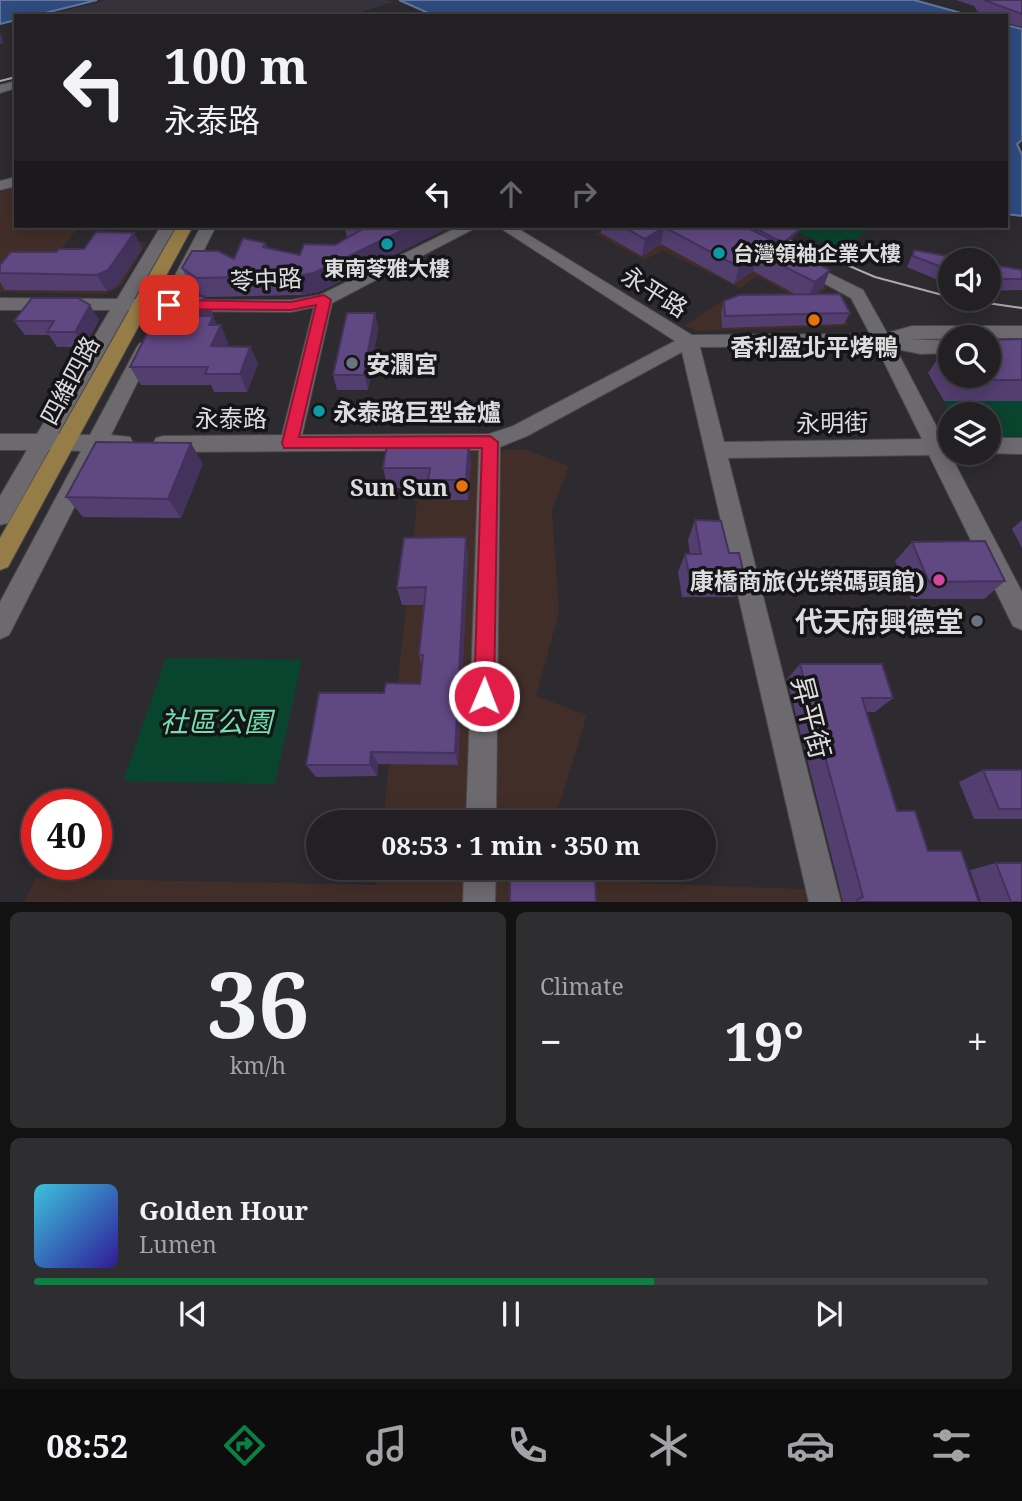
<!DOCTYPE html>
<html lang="en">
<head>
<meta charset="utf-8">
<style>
  body { margin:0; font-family:"Noto Serif","Noto Sans TC",serif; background:#2e2d30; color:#f1f3f6; height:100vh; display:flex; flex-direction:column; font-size:26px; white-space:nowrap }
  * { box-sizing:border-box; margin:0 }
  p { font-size:23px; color:#a2a3a6 }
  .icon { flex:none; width:38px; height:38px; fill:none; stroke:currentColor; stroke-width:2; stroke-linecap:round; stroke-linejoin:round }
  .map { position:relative; height:902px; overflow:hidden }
  .drawer { display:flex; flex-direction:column; gap:10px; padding:10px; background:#131213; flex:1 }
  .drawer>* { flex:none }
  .hud { position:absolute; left:14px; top:14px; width:994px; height:214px; border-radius:0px; box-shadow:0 4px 18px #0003,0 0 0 2px #3f3e41; background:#222023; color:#f1f3f6; overflow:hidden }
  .fabs { position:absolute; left:938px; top:248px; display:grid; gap:14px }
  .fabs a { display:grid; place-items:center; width:63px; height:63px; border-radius:50%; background:#222023; box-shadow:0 4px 18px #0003,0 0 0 2px #3f3e41; font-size:35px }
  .speed { position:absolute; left:21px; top:789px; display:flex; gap:14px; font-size:35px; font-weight:700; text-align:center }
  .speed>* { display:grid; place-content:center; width:91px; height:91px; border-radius:50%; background:#222023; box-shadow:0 4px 18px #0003,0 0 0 2px #3f3e41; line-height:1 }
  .speed .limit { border:10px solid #d22; background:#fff; color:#111 }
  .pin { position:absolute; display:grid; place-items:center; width:60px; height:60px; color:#fff; margin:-30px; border-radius:14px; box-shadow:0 4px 10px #0006 }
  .me { position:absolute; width:77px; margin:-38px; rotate:1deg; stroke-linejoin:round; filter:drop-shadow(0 0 5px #0008) }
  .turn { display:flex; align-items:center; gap:24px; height:147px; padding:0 35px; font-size:32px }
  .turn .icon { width:91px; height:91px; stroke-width:2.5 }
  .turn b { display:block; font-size:49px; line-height:60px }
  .lanes { display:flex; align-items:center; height:66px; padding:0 35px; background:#0003; justify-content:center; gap:35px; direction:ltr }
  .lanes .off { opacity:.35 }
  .big { font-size:52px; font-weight:700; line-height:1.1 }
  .drawer .card { flex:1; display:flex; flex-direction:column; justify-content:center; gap:10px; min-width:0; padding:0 24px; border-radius:10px; background:#2e2d30 }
  .drawer .dial { align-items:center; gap:0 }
  .dial b { font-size:91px; line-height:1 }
  .song { display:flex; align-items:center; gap:21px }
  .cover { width:84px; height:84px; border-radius:10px; background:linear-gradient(135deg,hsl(190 70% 55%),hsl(250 70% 35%)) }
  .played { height:7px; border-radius:4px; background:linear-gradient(90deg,#0b8043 65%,#3f3e41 65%) }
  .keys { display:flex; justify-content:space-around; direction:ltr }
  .heat { display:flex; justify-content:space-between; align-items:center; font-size:38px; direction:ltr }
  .drawer .tiles { flex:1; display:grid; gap:10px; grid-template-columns:1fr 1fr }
  .card:last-child { grid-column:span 2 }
  .trip { position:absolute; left:306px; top:810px; width:410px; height:70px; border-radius:35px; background:#222023; box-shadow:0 4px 18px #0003,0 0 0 2px #3f3e41; font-weight:700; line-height:70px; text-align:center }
  .tab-bar { display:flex; height:112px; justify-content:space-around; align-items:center; background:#0e0d0e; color:#a2a3a6 }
  .tab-bar .icon { width:49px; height:49px }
  .tab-bar .on { color:#0b8043 }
  .tab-bar b { font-size:32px; color:#f1f3f6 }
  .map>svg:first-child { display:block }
  .commercial { fill:#422e29 }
  .built { fill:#37333d }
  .green { fill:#09442e }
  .water { fill:#2f4b80; stroke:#63769c; stroke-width:2 }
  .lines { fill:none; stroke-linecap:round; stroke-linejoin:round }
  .minor-casing { stroke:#49484a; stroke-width:2 }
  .major-casing { stroke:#49484a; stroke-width:2 }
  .minor { fill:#6c6a6f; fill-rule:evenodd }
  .major { fill:#967d47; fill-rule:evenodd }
  .tram { stroke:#acaaad; stroke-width:2 }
  .wall { fill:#533e70 }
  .shaded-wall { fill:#43325b }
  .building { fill:#604882; stroke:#43325b; stroke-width:2 }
  .route { fill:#e11d48; stroke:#92132f; stroke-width:2 }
  .culture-dot { fill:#0f9aa8; stroke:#151416; stroke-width:2.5 }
  .food-dot { fill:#e8710a; stroke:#151416; stroke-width:2.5 }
  .worship-dot { fill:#6b7280; stroke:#151416; stroke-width:2.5 }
  .hotel-dot { fill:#d1479c; stroke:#151416; stroke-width:2.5 }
  .labels { text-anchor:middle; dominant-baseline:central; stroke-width:7; stroke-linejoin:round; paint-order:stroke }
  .far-poi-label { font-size:21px; font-weight:bold; fill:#dcdbdd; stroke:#151416; text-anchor:start }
  .street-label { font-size:24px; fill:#dcdbdd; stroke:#151416 }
  .poi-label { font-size:24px; font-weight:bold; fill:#dcdbdd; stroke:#151416; text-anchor:start }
  .near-poi-label { font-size:28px; font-weight:bold; fill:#dcdbdd; stroke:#151416; text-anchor:end }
  .near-street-label { font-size:28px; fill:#dcdbdd; stroke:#151416 }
  .near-park-label { font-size:28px; font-style:italic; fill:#72e0ae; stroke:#151416 }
</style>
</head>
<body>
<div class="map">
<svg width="1022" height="903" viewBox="0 0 1022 903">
  <rect width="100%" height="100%" fill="#2d2b2f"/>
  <!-- commercial -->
  <path class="commercial" d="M16 186V226H72L76 230 61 249 101 248 106 242H147L121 286 106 294 0 292V192Z
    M608 226 816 277 828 287 810 301 837 302 849 326 698 331 684 326 720 302 802 301 757 276 740 288 662 250 645 260 595 234Z
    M524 449 569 466 552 510 559 612 536 696 587 715 554 822H383L422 455Z
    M379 868H612L635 883 1022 897V903H24L35 878 376 885Z"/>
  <!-- built -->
  <path class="built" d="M107 0H388L393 2 349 16H43Z"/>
  <!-- green -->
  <path class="green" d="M785 226H873L840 251Z
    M1022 400V436L989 437V415H952L944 401Z
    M166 658 302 660 275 784 123 781Z"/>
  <!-- water -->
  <path class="water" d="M0 0H97L33 16H16V20L0 24Z
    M399 0H914L972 16H435Z
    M1006 25 1022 29V140L1017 144 1022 155V216L1006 214Z"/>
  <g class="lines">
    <!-- minor casing -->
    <g class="minor-casing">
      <path id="minor" d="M16 81V88L0 93V85Z
        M16 177V186L0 190V181Z
        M161 226H176L134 299 162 300 201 226H216L179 300H291L320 295 460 226H479L332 303 302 435 489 434 513 426 675 341 497 226H514L692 335 870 334 851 298 798 269 796 266 798 263 804 261 863 290 887 333 912 326H1022V338L908 339 950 341V353L921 354 896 349 943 439 950 440V453H954L950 454 1022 592V630L1013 626 929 455 728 458 841 903H809L682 352 527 436 500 447 496 822H466L479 450 163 452 156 450 153 444 156 438 163 436 282 435 314 307 291 312 174 311 169 319H157L154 315 156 311 128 310 58 434 90 435 137 347 140 343H152L155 347 111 435 130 437 133 443 130 449 103 451 9 635 0 639V602L81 451 49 450 8 523 0 525V496L27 450H0V434H37L110 310H0V298L117 299ZM876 346 922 439 724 442 700 347Z
        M989 438H1022V454L986 453H989Z
        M464 868H496L495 903H463Z"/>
    </g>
    <!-- major casing -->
    <g class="major-casing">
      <path id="major" d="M177 226H193L8 567 0 570V538Z"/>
    </g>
    <!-- minor -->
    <use href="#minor" class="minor"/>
    <!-- major -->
    <use href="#major" class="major"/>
    <!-- tram -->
    <path class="tram" d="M0 81 16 77
      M756 226 875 277 950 297
      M960 299 1022 308"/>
  </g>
  <!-- wall -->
  <path class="wall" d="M956 0H1022V27L1006 23V16H988L977 11 974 6Z
    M344 226H452L319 292 302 295 206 297 213 314 212 316 228 343 227 346 250 347 258 364 247 392H214L211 385H141L130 367 203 296 191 287 182 268 234 259 265 243 267 247 300 255 335 245 348 238 347 237Z
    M602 226H744L756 232 757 229 798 233 782 246 823 288 814 294 850 313 844 324 722 328 721 312 724 301 797 295 753 271 734 284 661 244 642 256 601 233Z
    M134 233 142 249 117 286 107 291 5 290 0 282V265L56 252 84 249Z
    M914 250 950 261V283L940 281 907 267Z
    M989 264 1022 270V290L989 291Z
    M90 305 99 320 84 347H57L49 335H25L14 321Z
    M375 313 378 328 368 390H337L333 375Z
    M1022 339V401H944L928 373 950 340V376H989Z
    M471 460 468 500H431L429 488H388L383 468Z
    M203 464 181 518 83 517 66 497Z
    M695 520 729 553 745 579 735 597H682L678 572 685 554H690L688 540Z
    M1022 520V548L1012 529Z
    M912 542 1005 581 984 599H911L895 561Z
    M468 556 458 765 378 764 377 776 316 777 306 765 384 693 420 684 422 667 419 655 424 605H402L397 588Z
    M800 664 893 698 875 712H866L897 811 928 851 979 902H843L787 679Z
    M983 770H1022V819H974L959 782Z
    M996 863 1022 902H981L970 870Z"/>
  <!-- shaded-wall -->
  <path class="shaded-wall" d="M0 32 4 43 0 44Z
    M411 226H452L319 292 302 295 296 276Z
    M664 227 661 244 642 256 645 239Z
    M800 229 798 233 781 246 783 243Z
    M134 233 142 249 117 286 107 291 97 275Z
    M759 254 753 271 734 284 739 267Z
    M830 270 823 288 807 300 815 282Z
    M205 296 213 314 203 334 195 316Z
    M90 305 99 320 84 347 75 332Z
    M375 313 378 328 368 390 364 375Z
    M213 316 219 329 221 325 228 343 219 364 211 346 209 325Z
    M250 347 258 364 247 392 240 374Z
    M469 440 471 460 468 500 466 480Z
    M191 443 203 464 181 518 168 499Z
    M466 537 468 556 458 765 455 753Z
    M371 752 378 764 377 776 370 765Z"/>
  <!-- building -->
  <path class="building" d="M984 0H1022V14Z
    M355 226H411L314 273 296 276 197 278 182 268 192 251H218L234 259 243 238 265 243 263 247 300 255 304 244 335 245 361 230Z
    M621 226H744L830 270 815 282 759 254 739 267 664 227 645 239Z
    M762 226H792L800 229 783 243 757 229Z
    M96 232 134 233 108 270 97 275 0 273V265L11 252H56L59 249H84Z
    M914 250 973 261H950V270L913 256Z
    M989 264 1022 270V279H989Z
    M840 294 850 313 725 316 724 301 739 295Z
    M172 296H205L195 316H213L209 325H221L211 346 250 347 240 374H205L208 367H130L164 300Z
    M32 298H78L90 305 75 332H47L54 321H14Z
    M347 313H375L364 375H333Z
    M1022 339V380H959L957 376H989V340Z
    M950 340V365L942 351Z
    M388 439 469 440 466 480H428L430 468H383Z
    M96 442 191 443 168 499 66 497Z
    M695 520 721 521 729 553H739L745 579H690L685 554H701Z
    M466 537 455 753 371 752 370 765H306L319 693H384L386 683 420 684 423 655H419L426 587 397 588 404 538Z
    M985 541 1005 581 929 582 912 542Z
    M800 664H882L893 698H862L897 811H915L928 851H961L979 902H857V900L863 897Z
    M983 770H1022V809H999Z
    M996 863H1022V902H1011Z
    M510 868H582L595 876 596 902H510Z"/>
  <!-- route -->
  <path class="route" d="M324 295 331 300 299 437 490 436 498 442 494 696 491 704 484 707 477 704 474 696 482 448H284L282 443 316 305 291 310 169 309 162 305 169 300 291 302Z"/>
  <!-- markers -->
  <g class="culture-dot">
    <circle cx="387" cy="244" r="7"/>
    <circle cx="719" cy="253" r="7"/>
    <circle cx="319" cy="411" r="7"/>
  </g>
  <g class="food-dot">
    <circle cx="814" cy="320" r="7"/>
    <circle cx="462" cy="486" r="7"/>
  </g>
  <g class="worship-dot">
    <circle cx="352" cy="363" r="7"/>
    <circle cx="977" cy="621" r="7"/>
  </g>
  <circle class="hotel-dot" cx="939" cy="580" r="7"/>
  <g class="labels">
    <!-- far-poi labels -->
    <g class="far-poi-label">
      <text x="733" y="253">台灣領袖企業大樓</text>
      <text x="387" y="268" text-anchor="middle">東南苓雅大樓</text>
    </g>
    <!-- street labels -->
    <g class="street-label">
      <text transform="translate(266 279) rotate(-3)">苓中路</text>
      <text transform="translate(655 291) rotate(32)">永平路</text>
      <text transform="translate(69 380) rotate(-62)">四維四路</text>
      <text x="231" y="417">永泰路</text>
      <text transform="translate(832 422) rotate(-1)">永明街</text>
    </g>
    <!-- poi labels -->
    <g class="poi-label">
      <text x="814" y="346" text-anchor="middle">香利盈北平烤鴨</text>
      <text x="366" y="363">安瀾宮</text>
      <text x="333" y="411">永泰路巨型金爐</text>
      <text x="448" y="486" text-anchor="end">Sun Sun</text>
      <text x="925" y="580" text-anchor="end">康橋商旅(光榮碼頭館)</text>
    </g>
    <!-- near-poi labels -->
    <g class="near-poi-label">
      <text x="963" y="621">代天府興德堂</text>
    </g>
    <!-- near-street labels -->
    <g class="near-street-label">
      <text transform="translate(812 717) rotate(76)">昇平街</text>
    </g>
    <!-- near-park labels -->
    <g class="near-park-label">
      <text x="216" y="721">社區公園</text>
    </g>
  </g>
</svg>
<div class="fabs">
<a><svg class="icon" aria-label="sound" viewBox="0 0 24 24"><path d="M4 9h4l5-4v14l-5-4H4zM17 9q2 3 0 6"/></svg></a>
<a><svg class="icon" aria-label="search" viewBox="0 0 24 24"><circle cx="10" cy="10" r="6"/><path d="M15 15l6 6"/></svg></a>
<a><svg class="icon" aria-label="layers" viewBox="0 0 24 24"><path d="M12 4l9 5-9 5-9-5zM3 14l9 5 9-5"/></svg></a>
</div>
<div class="speed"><div class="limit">40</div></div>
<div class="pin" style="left:169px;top:305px;background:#d93025"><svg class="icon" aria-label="arrive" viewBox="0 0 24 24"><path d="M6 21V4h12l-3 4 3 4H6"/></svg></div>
<svg class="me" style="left:484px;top:696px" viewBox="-20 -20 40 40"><circle r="17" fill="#e11d48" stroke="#fff" stroke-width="3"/><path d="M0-11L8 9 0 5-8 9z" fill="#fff"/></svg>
<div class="trip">08:53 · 1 min · 350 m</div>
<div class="hud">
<div class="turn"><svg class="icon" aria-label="left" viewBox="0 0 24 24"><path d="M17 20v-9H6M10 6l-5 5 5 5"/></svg><div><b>100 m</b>永泰路</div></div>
<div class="lanes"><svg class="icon" aria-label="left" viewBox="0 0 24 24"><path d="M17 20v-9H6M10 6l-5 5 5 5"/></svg><svg class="icon off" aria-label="ahead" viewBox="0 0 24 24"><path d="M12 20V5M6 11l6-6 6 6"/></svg><svg class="icon off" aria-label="right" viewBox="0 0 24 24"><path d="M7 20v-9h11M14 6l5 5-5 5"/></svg></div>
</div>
</div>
<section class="drawer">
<div class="tiles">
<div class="card dial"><b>36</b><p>km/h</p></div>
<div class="card"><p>Climate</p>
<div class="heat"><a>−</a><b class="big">19°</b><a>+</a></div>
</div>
<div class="card">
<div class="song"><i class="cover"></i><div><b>Golden Hour</b><p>Lumen</p></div></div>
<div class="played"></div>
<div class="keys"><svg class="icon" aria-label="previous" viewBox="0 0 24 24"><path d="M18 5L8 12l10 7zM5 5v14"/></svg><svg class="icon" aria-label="pause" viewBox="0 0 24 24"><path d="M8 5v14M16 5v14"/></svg><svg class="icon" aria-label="next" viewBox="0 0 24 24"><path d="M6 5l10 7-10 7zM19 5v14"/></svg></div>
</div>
</div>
</section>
<nav class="tab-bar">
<b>08:52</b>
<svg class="icon on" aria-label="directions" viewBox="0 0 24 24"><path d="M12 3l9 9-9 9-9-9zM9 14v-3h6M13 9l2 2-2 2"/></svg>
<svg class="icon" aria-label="music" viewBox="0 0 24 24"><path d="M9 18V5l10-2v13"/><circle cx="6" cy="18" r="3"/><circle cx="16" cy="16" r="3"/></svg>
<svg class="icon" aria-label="phone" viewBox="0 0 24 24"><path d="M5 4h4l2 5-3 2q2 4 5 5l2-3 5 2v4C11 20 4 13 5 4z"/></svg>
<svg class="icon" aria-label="climate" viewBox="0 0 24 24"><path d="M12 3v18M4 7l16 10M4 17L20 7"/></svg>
<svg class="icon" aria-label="car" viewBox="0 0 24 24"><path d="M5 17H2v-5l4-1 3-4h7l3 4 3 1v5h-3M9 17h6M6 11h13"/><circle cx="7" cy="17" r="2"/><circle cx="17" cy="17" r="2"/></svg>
<svg class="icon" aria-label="filters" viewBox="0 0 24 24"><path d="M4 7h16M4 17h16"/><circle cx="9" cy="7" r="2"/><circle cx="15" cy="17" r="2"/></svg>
</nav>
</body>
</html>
